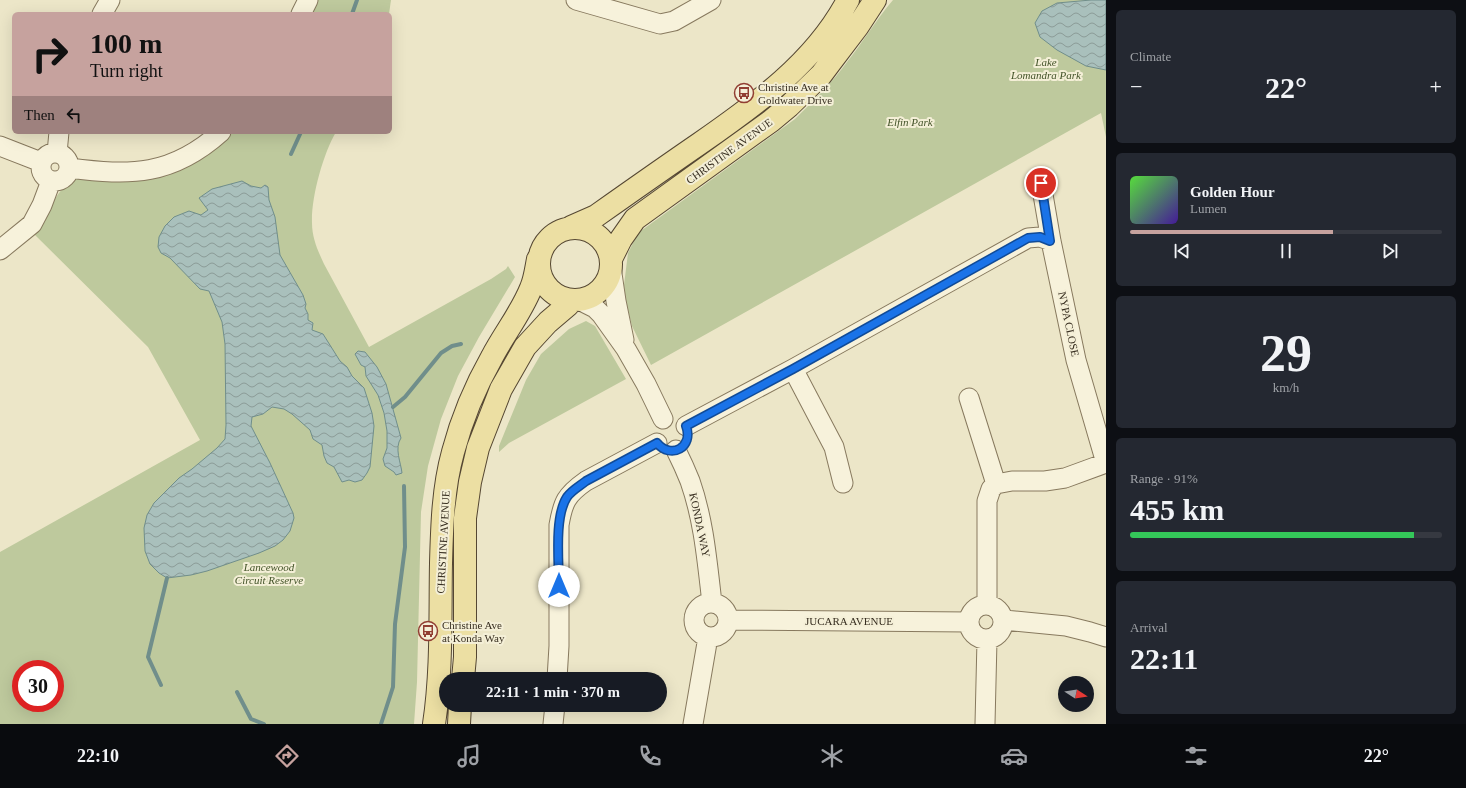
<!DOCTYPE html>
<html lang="en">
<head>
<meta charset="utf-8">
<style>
  body { margin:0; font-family:Georgia,serif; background:#242831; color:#f1f3f6; height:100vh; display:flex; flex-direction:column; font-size:15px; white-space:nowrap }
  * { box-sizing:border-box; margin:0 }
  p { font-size:13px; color:#9ea1a6 }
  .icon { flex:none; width:22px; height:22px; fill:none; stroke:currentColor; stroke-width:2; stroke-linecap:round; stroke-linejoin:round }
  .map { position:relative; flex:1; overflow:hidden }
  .drawer { display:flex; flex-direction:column; gap:10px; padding:10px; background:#0d0f14; width:360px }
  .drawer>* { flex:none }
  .top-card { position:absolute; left:12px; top:12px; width:380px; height:122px; border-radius:6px; box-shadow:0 4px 16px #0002; background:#c6a29e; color:#111; overflow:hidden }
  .needle { width:26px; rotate:102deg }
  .tools { position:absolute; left:1058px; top:676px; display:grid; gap:8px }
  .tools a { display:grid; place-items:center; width:36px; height:36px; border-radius:50%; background:#171b24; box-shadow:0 4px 16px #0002; font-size:20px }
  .speed { position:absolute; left:12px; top:660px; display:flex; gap:8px; font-size:20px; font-weight:700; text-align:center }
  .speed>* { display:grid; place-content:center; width:52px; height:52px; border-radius:50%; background:#171b24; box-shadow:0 4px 16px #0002; line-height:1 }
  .speed .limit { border:6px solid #d22; background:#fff; color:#111 }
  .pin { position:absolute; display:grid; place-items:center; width:34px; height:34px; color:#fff; margin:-17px; border:2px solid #fff; border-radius:50%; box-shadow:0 1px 4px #0007 }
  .me { position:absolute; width:44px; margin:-22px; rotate:0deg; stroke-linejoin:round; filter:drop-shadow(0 0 3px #0008) }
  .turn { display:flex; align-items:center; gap:14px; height:84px; padding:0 12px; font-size:18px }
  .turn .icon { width:52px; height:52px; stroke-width:2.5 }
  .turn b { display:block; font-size:28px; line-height:34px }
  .then { display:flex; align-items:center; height:38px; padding:0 12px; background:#0003; gap:8px; font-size:15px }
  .big { font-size:30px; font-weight:700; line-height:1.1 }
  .drawer .card { flex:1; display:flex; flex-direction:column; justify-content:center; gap:6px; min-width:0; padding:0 14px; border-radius:6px; background:#242831 }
  .drawer .dial { align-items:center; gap:0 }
  .dial b { font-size:52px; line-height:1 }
  .song { display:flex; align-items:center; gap:12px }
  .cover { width:48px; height:48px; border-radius:6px; background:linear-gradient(135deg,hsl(110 70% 55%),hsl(260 70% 35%)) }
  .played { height:4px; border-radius:2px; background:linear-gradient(90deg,#c6a29e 65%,#363941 65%) }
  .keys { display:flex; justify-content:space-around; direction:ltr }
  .heat { display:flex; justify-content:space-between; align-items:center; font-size:22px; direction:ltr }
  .charge { height:6px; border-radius:3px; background:linear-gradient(90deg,#34c759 91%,#363941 0) }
  .trip { position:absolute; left:439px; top:672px; width:228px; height:40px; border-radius:20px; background:#171b24; box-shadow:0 4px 16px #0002; font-weight:700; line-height:40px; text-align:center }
  .tabs { display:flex; height:64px; justify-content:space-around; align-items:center; background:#090b0e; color:#9ea1a6 }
  .tabs .icon { width:28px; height:28px }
  .tabs .active { color:#c6a29e }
  .tabs b { font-size:18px; color:#f1f3f6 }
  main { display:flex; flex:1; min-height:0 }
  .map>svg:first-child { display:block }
  .park { fill:#bec99d; fill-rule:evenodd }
  .water { fill:url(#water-waves); stroke:#708e8b }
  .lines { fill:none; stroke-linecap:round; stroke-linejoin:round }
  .stream { stroke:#708e8b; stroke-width:4 }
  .minor-casing { stroke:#87795e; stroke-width:21 }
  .major-casing { stroke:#554732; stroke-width:24 }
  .minor { stroke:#f7f2db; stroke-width:19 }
  .major { stroke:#ecdfa3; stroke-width:22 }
  .route-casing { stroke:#114b97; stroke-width:10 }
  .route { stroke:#1a73e8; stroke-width:7 }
  .labels { text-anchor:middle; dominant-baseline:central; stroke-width:4; stroke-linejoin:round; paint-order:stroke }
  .park-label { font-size:11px; font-style:italic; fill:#435329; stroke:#f4efd7 }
  .poi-label { font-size:11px; fill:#382f21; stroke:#f4efd7; text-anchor:start }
  .street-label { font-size:11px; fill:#382f21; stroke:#f4efd7 }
</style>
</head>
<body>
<main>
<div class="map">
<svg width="1106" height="724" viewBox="0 0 1106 724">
  <defs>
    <pattern id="water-waves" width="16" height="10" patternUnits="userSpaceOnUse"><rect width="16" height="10" fill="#a9c0bc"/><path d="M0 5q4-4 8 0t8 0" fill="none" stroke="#8b9c98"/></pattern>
  </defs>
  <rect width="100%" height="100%" fill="#ece6c8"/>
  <!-- park -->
  <path class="park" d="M317 0H391L389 14H310Z
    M893 0H1106V137L1101 113 651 365 632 326 625 298 624 285 628 253 638 233 795 119C813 101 832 83 847 62 863 42 876 20 893 0Z
    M232 132H336C323 154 311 198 312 223 312 238 318 251 324 264L369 347 491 279 506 269 508 266 515 277 479 337 458 376 441 419 428 466 421 512 417 682 414 724H0V552L200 440 148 347 34 234C51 215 52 190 77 178L219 145ZM21 669H55V703H21Z
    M586 321 595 326 626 379 509 443 499 452V446L526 380 541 354 569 329Z"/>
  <!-- water -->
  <path class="water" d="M1091 0H1106V70L1086 66 1057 50 1040 37 1035 23 1042 11 1057 3Z
    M242 181 251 186 261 188 265 185 268 187 269 200 275 217 280 255 303 295 306 304 305 308 308 314V320L313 323 312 330 323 334 340 361 347 367 352 376 364 388 372 413 374 426 370 467 367 473 362 480 355 482 349 480 342 482 334 467 327 463 324 456 322 445 313 439 310 430 292 414 284 409 272 407 263 414 252 417 251 426 270 463 293 513 294 518 290 531 283 540 275 546 259 553 207 571 191 575 167 578 159 573 150 564 145 551 144 528 147 515 154 503 179 478 192 469 217 448 225 439 226 425 225 344 222 322 209 291 200 289 170 258 161 253 158 247 159 237 165 226 174 217 189 211 201 215 208 210 199 198 212 189Z
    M358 351 365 352 377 367 386 384 401 438C394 448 401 463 402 473L396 475 394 472 385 466 383 459 387 448V431L384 413 378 395 366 376 365 367 361 365 355 354Z"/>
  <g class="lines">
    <!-- stream -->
    <path class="stream" d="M352 14 357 0
      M291 154 301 132
      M393 407 405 397 441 353 452 346 461 344
      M161 685 148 657 167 578
      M237 692 251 719 264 724
      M381 724 393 687 395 624 405 547 404 486"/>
    <!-- minor casing -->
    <g class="minor-casing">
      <path id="minor" d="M576 0 660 24 674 21 711 0
        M102 14 110 0
        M301 14 308 0
        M0 146 41 162
        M41 167a14 14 0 1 1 28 0a14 14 0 1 1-28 0Z
        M57 153 59 132
        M69 168C131 176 172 176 221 132
        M1041 183 1051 241 1076 360 1106 463
        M0 250 32 224 42 205 51 181
        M611 267 616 301 624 340
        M579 300 595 308 601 314 626 349 646 384 663 419
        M793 369 834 447 843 483
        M969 398 996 484 991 489 987 501V605
        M686 426 793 369 1028 238 1040 237 1051 241
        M676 450C681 460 686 471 690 481 704 521 707 561 712 603
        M996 484 1012 481H1045L1065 478 1106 463
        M694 620a17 17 0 1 1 34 0a17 17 0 1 1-34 0Z
        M969 622a17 17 0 1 1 34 0a17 17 0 1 1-34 0Z
        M729 620 969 622
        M1004 620 1066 626 1090 632 1106 637
        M557 679 559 646V525C563 502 566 495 586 481L657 443
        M553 724 555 705
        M693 724 708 637
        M985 724 987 640"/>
    </g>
    <!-- major casing -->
    <g class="major-casing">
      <path id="major" d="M571 227 596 216C630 192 664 168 699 144 755 105 815 63 848 0
        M539 264a36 36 0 1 1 72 0a36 36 0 1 1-72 0Z
        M611 259 621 239 635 219 771 121 789 106 821 75 830 63 858 26 875 0
        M463 679 465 657V518L470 482 478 448 501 389 525 347 548 322 568 305 571 300
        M434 724C442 671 440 617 441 563 442 526 443 488 453 452 462 418 475 387 492 357 504 334 521 313 531 288 535 279 536 269 538 259
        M459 724 460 705"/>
    </g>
    <!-- minor -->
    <use href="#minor" class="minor"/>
    <!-- major -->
    <use href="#major" class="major"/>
  </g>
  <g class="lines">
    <!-- route casing -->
    <g class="route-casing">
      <path id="route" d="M559 586C559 562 554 517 567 497 572 490 580 486 586 481L657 443C671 460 694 447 686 426L793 369 1028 238 1040 237 1050 241 1041 183"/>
    </g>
    <!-- route -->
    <use href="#route" class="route"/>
  </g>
  <!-- icons -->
  <defs>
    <g id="bus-ring" transform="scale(1)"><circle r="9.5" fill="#f4efd7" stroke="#913e32" stroke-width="1.5"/><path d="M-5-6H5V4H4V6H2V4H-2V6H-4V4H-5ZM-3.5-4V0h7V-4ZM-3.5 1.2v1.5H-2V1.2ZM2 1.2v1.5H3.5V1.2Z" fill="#913e32"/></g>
  </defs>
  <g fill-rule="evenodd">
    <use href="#bus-ring" x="744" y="93"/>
    <use href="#bus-ring" x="428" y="631"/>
  </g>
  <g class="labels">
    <!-- park labels -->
    <g class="park-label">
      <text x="1046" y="62">Lake<tspan x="1046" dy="13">Lomandra Park</tspan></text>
      <text x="910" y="122">Elfin Park</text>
      <text x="269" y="567">Lancewood<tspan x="269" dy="13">Circuit Reserve</tspan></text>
    </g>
    <!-- poi labels -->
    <g class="poi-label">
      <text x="758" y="87">Christine Ave at<tspan x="758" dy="13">Goldwater Drive</tspan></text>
      <text x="442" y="625">Christine Ave<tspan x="442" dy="13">at Konda Way</tspan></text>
    </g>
    <!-- street labels -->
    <g class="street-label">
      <text transform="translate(729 151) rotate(-36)">CHRISTINE AVENUE</text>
      <text transform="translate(1069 324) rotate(78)">NYPA CLOSE</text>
      <text transform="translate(700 525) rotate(78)">KONDA WAY</text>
      <text transform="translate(443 542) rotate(-87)">CHRISTINE AVENUE</text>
      <text x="849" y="621">JUCARA AVENUE</text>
    </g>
  </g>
</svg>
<div class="tools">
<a><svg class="needle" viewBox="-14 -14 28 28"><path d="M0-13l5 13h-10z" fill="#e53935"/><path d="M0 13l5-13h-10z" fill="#9ea1a6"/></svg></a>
</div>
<div class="speed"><div class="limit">30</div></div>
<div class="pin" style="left:1041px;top:183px;background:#d93025"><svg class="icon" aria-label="arrive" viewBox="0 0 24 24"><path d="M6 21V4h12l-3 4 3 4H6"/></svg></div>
<svg class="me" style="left:559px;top:586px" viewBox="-20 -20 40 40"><circle r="19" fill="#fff"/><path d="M0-13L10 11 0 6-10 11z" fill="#1a73e8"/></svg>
<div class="trip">22:11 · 1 min · 370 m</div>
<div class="top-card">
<div class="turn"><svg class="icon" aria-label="right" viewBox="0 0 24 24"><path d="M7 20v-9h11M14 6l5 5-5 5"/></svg><div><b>100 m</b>Turn right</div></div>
<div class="then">Then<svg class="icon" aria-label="left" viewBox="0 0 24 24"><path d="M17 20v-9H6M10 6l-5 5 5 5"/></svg></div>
</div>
</div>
<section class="drawer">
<div class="card"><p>Climate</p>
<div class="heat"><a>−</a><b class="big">22°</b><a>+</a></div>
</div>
<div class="card">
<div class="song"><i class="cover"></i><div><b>Golden Hour</b><p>Lumen</p></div></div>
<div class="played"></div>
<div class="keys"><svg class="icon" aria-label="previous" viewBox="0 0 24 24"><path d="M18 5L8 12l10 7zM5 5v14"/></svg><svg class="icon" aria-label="pause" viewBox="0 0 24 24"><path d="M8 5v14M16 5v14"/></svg><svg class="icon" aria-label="next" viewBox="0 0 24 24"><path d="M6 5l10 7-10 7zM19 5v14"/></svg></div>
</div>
<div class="card dial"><b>29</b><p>km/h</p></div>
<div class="card"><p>Range · 91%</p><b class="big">455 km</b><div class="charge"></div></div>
<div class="card"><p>Arrival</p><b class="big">22:11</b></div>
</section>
</main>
<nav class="tabs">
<b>22:10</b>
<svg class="icon active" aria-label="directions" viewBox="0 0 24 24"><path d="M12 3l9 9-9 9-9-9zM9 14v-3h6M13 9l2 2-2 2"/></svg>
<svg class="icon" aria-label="music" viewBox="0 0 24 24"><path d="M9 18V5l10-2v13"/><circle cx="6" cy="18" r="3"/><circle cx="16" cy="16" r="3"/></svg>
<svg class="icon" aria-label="phone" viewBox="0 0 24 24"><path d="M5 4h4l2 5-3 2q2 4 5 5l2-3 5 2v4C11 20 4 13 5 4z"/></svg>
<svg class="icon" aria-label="climate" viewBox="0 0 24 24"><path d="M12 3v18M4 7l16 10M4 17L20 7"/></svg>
<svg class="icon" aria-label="car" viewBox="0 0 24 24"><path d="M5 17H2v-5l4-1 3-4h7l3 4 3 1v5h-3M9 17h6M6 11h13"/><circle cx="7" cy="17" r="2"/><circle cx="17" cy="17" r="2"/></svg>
<svg class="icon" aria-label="filters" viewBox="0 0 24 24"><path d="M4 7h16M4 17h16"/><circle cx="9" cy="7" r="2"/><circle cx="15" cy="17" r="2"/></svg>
<b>22°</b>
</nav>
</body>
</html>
